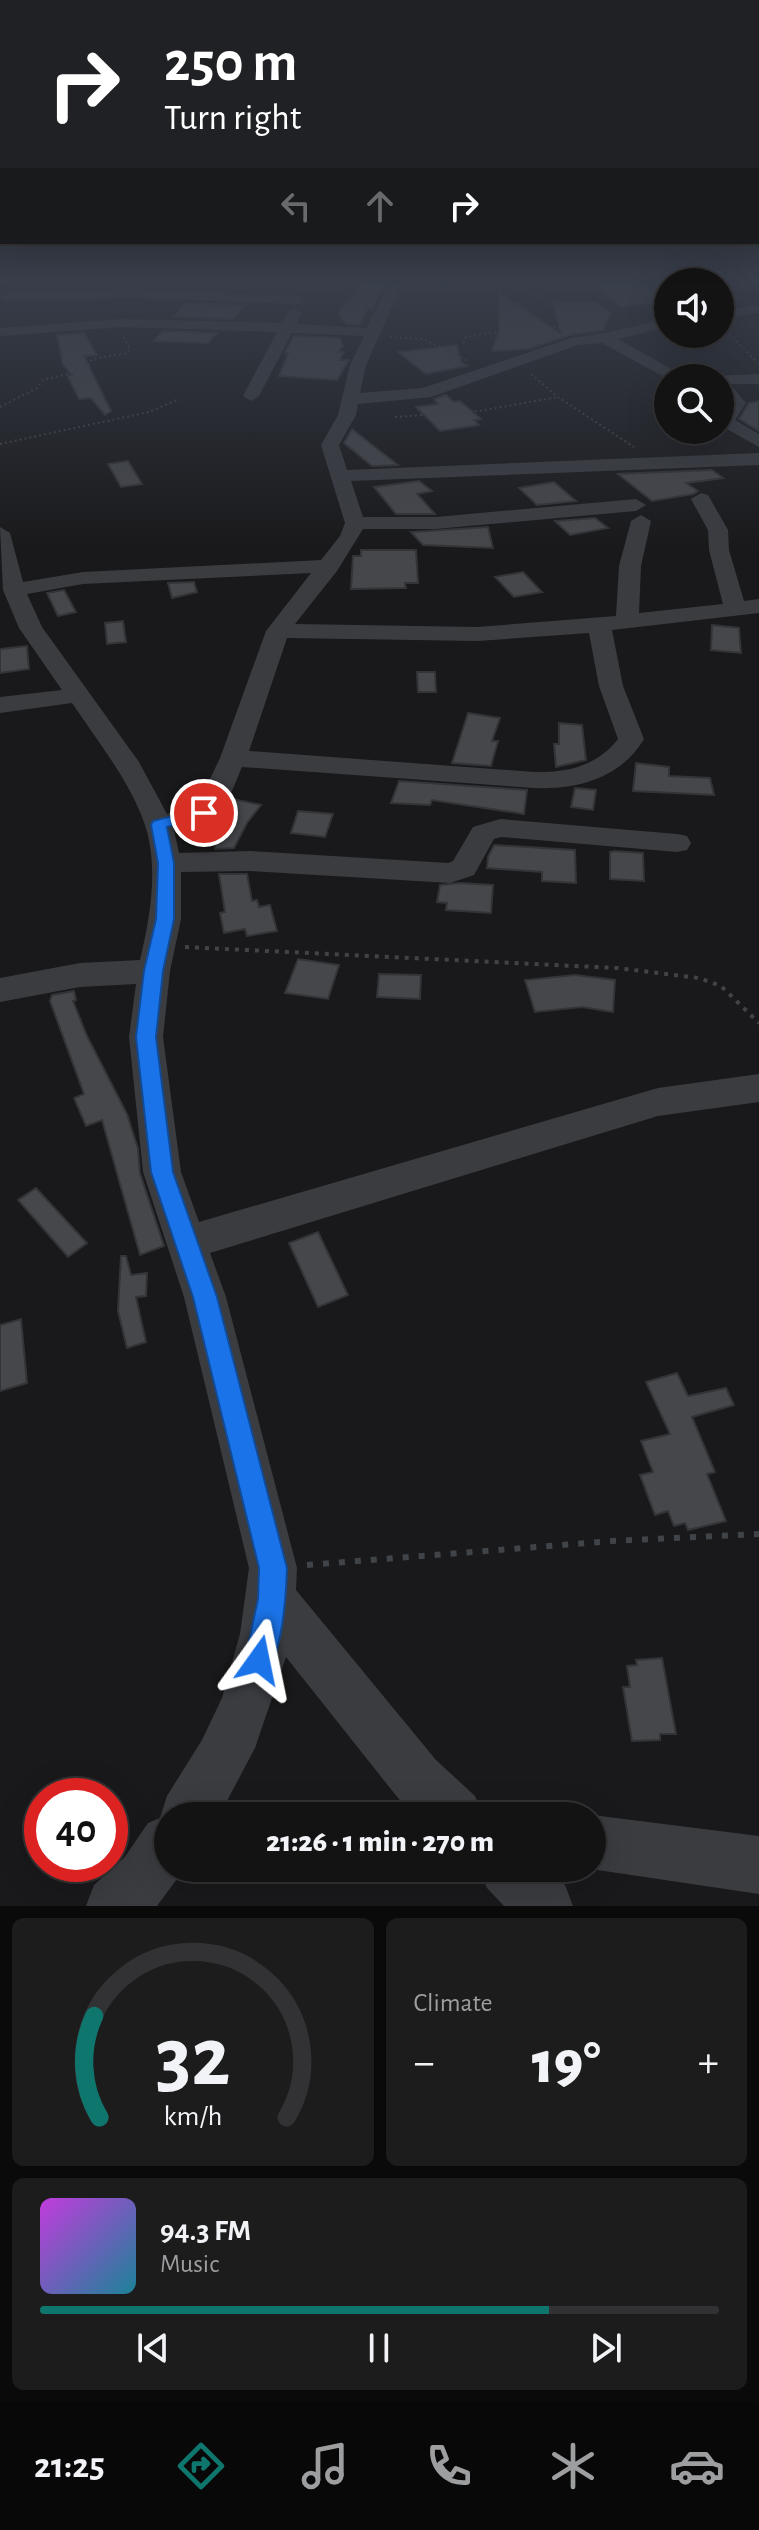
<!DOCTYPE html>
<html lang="en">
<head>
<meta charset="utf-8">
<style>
  body { margin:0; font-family:"Alegreya Sans",sans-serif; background:#1c1c1d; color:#f1f3f6; height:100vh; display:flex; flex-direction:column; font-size:30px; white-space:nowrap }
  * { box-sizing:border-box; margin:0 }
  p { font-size:26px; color:#9d9ea0 }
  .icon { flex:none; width:44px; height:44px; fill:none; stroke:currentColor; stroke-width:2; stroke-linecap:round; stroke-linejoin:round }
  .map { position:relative; height:1906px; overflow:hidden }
  .side { display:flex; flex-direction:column; gap:12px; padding:12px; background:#0a0a0b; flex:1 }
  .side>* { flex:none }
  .top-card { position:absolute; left:0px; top:0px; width:760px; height:244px; box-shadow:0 8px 32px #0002,0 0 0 2px #323234; background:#202124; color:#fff; overflow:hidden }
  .buttons { position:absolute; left:654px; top:268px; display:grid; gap:16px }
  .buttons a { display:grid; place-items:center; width:80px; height:80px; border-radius:50%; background:#131314; box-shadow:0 8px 32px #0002,0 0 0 2px #323234; font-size:40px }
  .speed { position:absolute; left:24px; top:1778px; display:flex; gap:16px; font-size:40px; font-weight:700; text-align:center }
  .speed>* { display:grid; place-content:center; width:104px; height:104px; border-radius:50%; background:#131314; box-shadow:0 8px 32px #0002,0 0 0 2px #323234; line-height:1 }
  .speed .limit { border:12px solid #d22; background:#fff; color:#111 }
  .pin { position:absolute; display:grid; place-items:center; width:68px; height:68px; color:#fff; margin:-34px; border:4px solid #fff; border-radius:50%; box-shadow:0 2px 8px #0007 }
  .me { position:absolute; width:88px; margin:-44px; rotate:12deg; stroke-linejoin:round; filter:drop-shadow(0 0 6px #0008) }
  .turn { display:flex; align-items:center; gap:28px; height:168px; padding:0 32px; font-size:36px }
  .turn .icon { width:104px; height:104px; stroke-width:2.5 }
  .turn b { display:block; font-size:56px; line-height:68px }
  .lanes { display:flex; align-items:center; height:76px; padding:0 32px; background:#0003; justify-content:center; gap:40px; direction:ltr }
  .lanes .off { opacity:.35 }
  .big { font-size:60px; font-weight:800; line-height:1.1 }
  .side .tile { flex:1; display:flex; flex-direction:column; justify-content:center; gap:12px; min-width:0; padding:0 28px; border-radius:12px; background:#1c1c1d }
  .side .dial { align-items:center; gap:0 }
  .dial svg { height:208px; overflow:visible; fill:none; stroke:#323234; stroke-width:7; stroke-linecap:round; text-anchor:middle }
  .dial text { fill:#f1f3f6; stroke:none }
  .song { display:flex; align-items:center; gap:24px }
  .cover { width:96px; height:96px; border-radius:12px; background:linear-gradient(135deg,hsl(290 70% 55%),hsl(190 70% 35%)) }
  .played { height:8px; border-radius:4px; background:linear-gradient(90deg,#0f766e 75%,#323234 75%) }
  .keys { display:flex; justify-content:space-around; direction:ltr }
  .heat { display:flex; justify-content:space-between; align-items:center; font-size:44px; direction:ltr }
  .side .tiles { flex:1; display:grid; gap:12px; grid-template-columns:1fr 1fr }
  .tile:last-child { grid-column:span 2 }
  .trip { position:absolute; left:154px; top:1802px; width:452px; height:80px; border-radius:40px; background:#131314; box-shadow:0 8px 32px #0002,0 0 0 2px #323234; font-weight:800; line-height:80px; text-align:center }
  .tab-bar { display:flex; height:128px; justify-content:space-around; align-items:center; background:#080808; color:#9d9ea0 }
  .tab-bar .icon { width:56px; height:56px }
  .tab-bar .active { color:#0f766e }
  .tab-bar b { font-size:36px; color:#f1f3f6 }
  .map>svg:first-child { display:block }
  .building { fill:#46474b; stroke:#333437; stroke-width:2 }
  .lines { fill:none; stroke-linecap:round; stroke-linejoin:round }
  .path-far2 { stroke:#404347; stroke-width:2; stroke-dasharray:2 3; stroke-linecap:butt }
  .path-far1 { stroke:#404347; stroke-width:4; stroke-dasharray:4 6; stroke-linecap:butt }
  .path { stroke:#404347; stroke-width:6; stroke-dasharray:6 10; stroke-linecap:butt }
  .minor { fill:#3a3c40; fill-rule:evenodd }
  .route { fill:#1a73e8; stroke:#114b97; stroke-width:2 }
</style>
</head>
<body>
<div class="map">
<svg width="759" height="1906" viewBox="0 0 759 1906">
  <rect width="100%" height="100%" fill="#19191b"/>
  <!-- building -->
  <path class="building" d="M362 282H385L372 310 369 307 359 325 346 324 338 314Z
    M588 282H641L666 301 621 307Z
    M499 292 561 334 552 301 595 302 611 313 603 330 570 335 528 349 492 351 499 331Z
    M185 303 246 305 233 319 174 317Z
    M162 331 217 333 208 343 154 341Z
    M84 333 97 355 84 356 111 411 105 415 91 398 79 399 67 375H72L63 365 57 335Z
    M294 336 340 338 343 346 338 352H344L340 360H349L337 380 279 376 288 353H285Z
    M457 345 461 362 467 366 426 374 398 352Z
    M446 395 454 402 460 401 481 419 474 420 479 425 440 431 416 407 438 404 434 399Z
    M759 401V431L739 419 749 403Z
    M352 429 398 465 372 466 344 443Z
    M128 461 142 484 121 487 108 464Z
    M712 470 723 478 686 483 698 491 693 494 652 501 618 474Z
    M419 481 432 491 417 494 435 514H396L374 487Z
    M554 482 576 501 537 505 519 488Z
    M595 518 608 528 570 535 555 521Z
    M488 527 493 548 423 545 411 532Z
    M361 550H416L418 583H405L406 588 351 589 353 556H361Z
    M523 572 542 592 514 597 495 577Z
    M194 582 197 592 172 598 168 583Z
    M64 590 76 612 58 616 47 593Z
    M123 621 126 642 107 644 105 623Z
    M712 625 739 628 741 653 711 650Z
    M27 646 29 669 0 673V649Z
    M417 672H435L436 692H418Z
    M468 713 500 718 492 741H498L491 766 452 763Z
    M559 723 582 725 586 760 556 767 554 744H559Z
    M636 763 669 767V776L710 778 714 795 633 791Z
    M399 781 527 790 524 814 432 800 430 805 391 803Z
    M575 788 596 790 593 810 571 807Z
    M233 799 261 805 247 823 234 848 215 849 214 842 227 818 220 817Z
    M298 811 333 814 325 837 291 833Z
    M494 845 575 850 576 883 542 881V872L487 868 488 857Z
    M614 851 643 853 644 881 610 879V852Z
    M219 874H247L252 901 257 900 259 907 270 905 277 931 247 936 245 929 224 933 220 913 225 912Z
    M460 883 493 885 491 913 446 910 447 903 437 902 440 885Z
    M298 959 339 965 328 999 285 993Z
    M379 974 421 975 420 999 377 997Z
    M575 975 615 980 613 1012 582 1007 535 1012 525 980Z
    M74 991 76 1000 73 1001 87 1036 127 1114 138 1149 140 1173 164 1246 140 1255 102 1120 86 1126 74 1098 84 1094 50 1001 52 995Z
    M36 1188 87 1243 68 1257 18 1200Z
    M318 1232 348 1295 318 1307 289 1243Z
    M121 1256H126L131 1275 147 1273 146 1296 136 1297 146 1342 127 1348 118 1311Z
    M21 1319 27 1383 0 1391V1325Z
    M677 1373 688 1396 726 1388 734 1405 692 1417 715 1472 707 1474 726 1521 688 1530 685 1523 674 1526 668 1511 655 1515 640 1475 653 1472 641 1441 670 1434 646 1382Z
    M662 1658 676 1734H660V1740L632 1741 623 1687H630L627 1666 637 1665 636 1660Z"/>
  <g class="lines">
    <!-- path-far2 -->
    <path class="path-far2" d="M514 282 542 298 565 326
      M410 284 460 282
      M722 327 758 363
      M511 328 501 308 539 298
      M390 337 423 339 468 361
      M463 343 466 337 512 329 564 327
      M531 374 558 397 634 447
      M0 407 37 388 43 380 86 369 92 359 127 353 130 349 123 336
      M395 417 479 411 558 397
      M0 444 149 412 179 399"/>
    <!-- path-far1 -->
    <path class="path-far1" d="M185 947 617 968 699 978 721 986 759 1023"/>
    <!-- path -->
    <path class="path" d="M307 1565 613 1541 759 1534"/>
    <!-- minor -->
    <path class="minor" d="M389 282H403L366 365 360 393 423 388 571 338 605 333 668 319V327L618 339 673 370 714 376 759 374V384H730L746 403 735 420 759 434V447L720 425V416L729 403 720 393V378L668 379 602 343 578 345 431 397 358 404 356 415 339 445 347 470 759 453V465L351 481 363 517H436L636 499 646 505 636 511 436 529H363L337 571 295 624 478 627 616 616 619 566 631 521 641 515 651 521 641 566 639 613 723 604 709 550 708 530 691 499 701 493 708 495 728 530 729 550 744 601 759 599V613L612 630 623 686 644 739C621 778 577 790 534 788L242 767C223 812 224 818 174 830L179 853 250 851 448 863 453 861 473 827 500 819 677 834 687 836 691 843 687 850 677 852 501 837 494 839 474 875 450 883 250 871 181 872V919L170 971 163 1037 181 1172 199 1222 658 1088 759 1074V1102L658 1116 210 1253 226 1297 297 1568 296 1590 436 1760 475 1796 483 1816H415L398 1798 286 1657 255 1748 219 1816H168V1868H185L157 1906H86L94 1885 124 1858 148 1823 160 1818 167 1796 202 1740 222 1698 240 1634 249 1568 184 1297 143 1172 129 1037 136 984 80 987 0 1002V978L80 963 140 960C150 918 159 868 145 825 131 783 97 740 72 703L0 713V697L62 690 19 628 3 590 0 527 10 533 23 582 83 572 321 560 340 536 345 523 321 445 338 415 350 365 364 336 292 333 259 396 251 401 243 396 277 332 121 327 0 336V328L121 319 282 323 290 310 295 309 302 313 297 324 367 328ZM311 573 266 631 220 758 199 802 167 814 139 762 42 627 27 594 83 584ZM589 633 599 686 618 739C597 766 567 773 534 772L249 751 287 638 478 641Z
      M644 282H660L668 288V299Z
      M130 290 300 296 307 300 300 304 130 298 6 301 0 298 1 294 6 293Z
      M759 305V313L720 318V310Z
      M592 1815 759 1836V1894L584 1868H592V1816H589Z
      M478 1868H547L565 1885 573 1906H504L487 1888Z"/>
  </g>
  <!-- sky -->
  <linearGradient id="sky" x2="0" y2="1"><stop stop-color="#0e0e0f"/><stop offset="0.51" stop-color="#383e4a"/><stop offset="1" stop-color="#383e4a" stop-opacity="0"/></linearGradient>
  <rect width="759" height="549" fill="url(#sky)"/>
  <!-- route -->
  <path class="route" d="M204 808 212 813 210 817 167 827 174 863V919L163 971 156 1037 173 1172 217 1297 287 1568C286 1602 283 1639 270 1670L259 1675 249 1670 245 1660 258 1599 259 1568 193 1297 151 1172 136 1037 144 971 156 919 158 863 151 825 153 821Z"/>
</svg>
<div class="buttons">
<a><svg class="icon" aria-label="sound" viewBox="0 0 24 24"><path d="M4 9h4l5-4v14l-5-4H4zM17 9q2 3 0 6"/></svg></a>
<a><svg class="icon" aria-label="search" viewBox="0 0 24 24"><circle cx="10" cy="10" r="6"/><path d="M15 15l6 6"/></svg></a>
</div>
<div class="speed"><div class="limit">40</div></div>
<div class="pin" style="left:204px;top:813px;background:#d93025"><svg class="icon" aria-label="arrive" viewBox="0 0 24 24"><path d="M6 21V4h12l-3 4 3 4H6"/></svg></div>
<svg class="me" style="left:259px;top:1660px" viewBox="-20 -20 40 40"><path d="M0-17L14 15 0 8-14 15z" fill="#1a73e8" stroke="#fff" stroke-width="4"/></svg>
<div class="trip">21:26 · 1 min · 270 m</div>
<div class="top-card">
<div class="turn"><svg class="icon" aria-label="right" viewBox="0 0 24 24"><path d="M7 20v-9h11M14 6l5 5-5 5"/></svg><div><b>250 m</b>Turn right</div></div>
<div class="lanes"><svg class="icon off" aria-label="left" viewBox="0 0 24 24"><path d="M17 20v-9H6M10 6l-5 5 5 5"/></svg><svg class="icon off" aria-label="ahead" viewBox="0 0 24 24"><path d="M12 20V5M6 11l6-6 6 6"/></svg><svg class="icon" aria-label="right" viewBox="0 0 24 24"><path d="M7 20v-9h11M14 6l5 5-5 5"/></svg></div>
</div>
</div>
<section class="side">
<div class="tiles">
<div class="tile dial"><svg viewBox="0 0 100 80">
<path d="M14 69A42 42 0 1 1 86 69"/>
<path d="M14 69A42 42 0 0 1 12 30" stroke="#0f766e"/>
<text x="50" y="56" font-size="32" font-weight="700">32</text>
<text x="50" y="72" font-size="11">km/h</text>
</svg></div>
<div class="tile"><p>Climate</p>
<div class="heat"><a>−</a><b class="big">19°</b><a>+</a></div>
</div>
<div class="tile">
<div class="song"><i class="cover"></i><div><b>94.3 FM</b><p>Music</p></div></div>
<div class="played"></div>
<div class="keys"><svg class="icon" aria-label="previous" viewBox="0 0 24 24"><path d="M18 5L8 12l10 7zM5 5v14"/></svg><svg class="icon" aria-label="pause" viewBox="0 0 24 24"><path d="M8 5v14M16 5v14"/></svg><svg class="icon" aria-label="next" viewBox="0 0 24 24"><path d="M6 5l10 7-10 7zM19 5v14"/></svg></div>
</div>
</div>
</section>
<nav class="tab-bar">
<b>21:25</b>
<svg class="icon active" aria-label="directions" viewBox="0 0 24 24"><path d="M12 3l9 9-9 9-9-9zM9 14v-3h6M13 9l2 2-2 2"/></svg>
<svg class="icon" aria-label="music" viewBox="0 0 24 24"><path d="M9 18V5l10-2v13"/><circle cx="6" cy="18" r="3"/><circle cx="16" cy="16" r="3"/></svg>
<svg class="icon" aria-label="phone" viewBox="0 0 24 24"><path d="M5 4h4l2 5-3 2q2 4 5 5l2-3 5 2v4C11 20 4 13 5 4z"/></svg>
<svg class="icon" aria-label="climate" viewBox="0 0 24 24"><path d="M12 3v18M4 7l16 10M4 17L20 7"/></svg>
<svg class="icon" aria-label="car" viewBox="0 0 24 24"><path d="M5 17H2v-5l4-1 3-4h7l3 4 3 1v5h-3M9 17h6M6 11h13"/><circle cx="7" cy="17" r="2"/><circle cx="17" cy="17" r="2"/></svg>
</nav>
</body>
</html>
